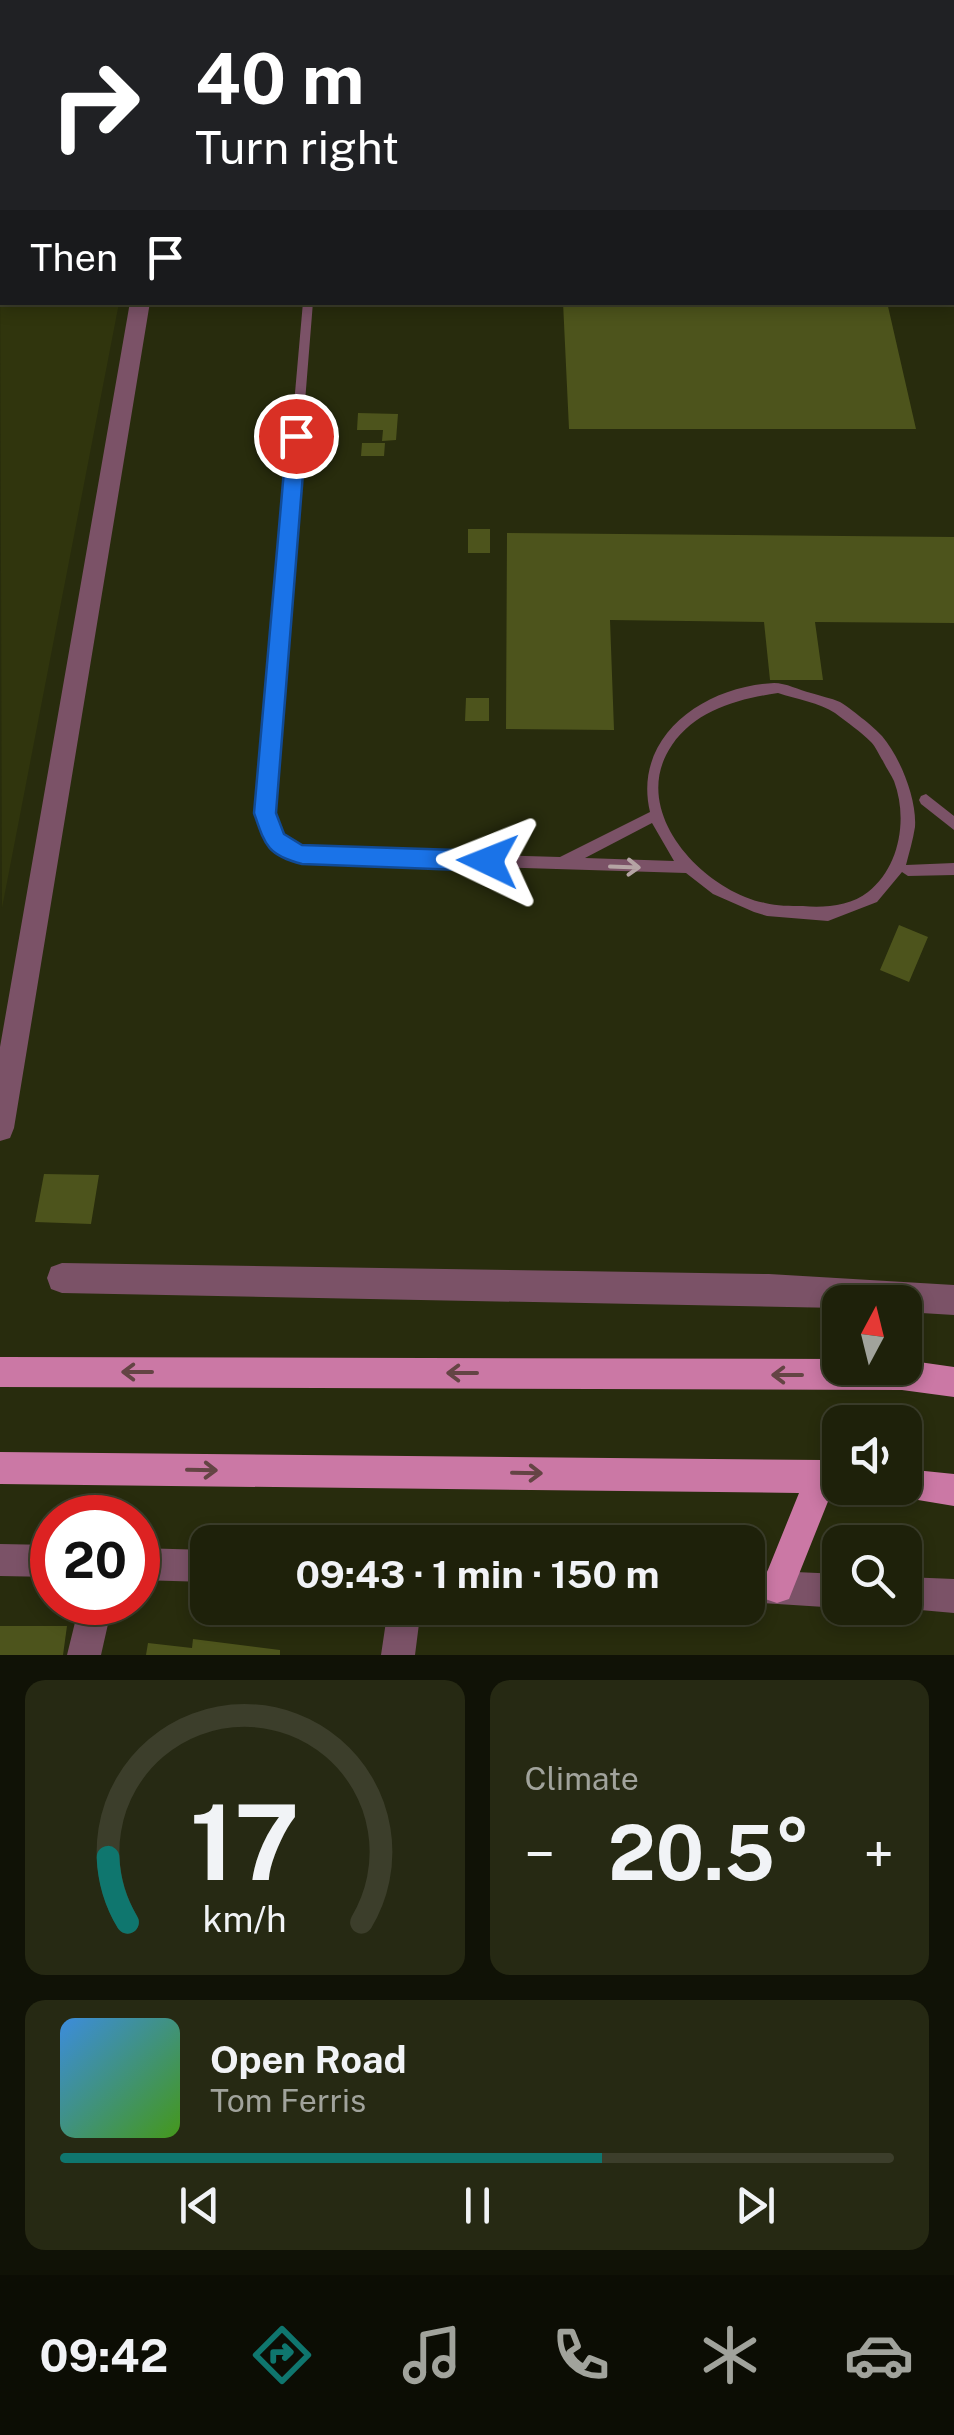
<!DOCTYPE html>
<html lang="en">
<head>
<meta charset="utf-8">
<style>
  body { margin:0; font-family:"Public Sans",sans-serif; background:#262913; color:#f1f3f6; height:100vh; display:flex; flex-direction:column; font-size:38px; white-space:nowrap }
  * { box-sizing:border-box; margin:0 }
  p { font-size:32px; color:#a1a39c }
  .icon { flex:none; width:55px; height:55px; fill:none; stroke:currentColor; stroke-width:2; stroke-linecap:round; stroke-linejoin:round }
  .map { position:relative; height:1655px; overflow:hidden }
  .drawer { display:flex; flex-direction:column; gap:25px; padding:25px; background:#101206; flex:1 }
  .drawer>* { flex:none }
  .banner { position:absolute; left:0px; top:0px; width:955px; height:305px; box-shadow:0 5px 15px #0003,0 0 0 2px #3c3e2b; background:#202124; color:#fff; overflow:hidden }
  .needle { width:65px; rotate:7deg }
  .buttons { position:absolute; left:822px; top:1285px; display:grid; gap:20px }
  .buttons a { display:grid; place-items:center; width:100px; height:100px; border-radius:20px; background:#1e210a; box-shadow:0 5px 15px #0003,0 0 0 2px #3c3e2b; font-size:50px }
  .speed { position:absolute; left:30px; top:1495px; display:flex; gap:20px; font-size:50px; font-weight:700; text-align:center }
  .speed>* { display:grid; place-content:center; width:130px; height:130px; border-radius:50%; background:#1e210a; box-shadow:0 5px 15px #0003,0 0 0 2px #3c3e2b; line-height:1 }
  .speed .limit { border:15px solid #d22; background:#fff; color:#111 }
  .pin { position:absolute; display:grid; place-items:center; width:85px; height:85px; color:#fff; margin:-42px; border:5px solid #fff; border-radius:50%; box-shadow:0 2px 10px #0007 }
  .me { position:absolute; width:110px; margin:-55px; rotate:272deg; stroke-linejoin:round; filter:drop-shadow(0 0 8px #0008) }
  .turn { display:flex; align-items:center; gap:35px; height:210px; padding:0 30px; font-size:45px }
  .turn .icon { width:130px; height:130px; stroke-width:2.5 }
  .turn b { display:block; font-size:70px; line-height:85px }
  .then { display:flex; align-items:center; height:95px; padding:0 30px; background:#0003; gap:20px; font-size:38px }
  .big { font-size:75px; font-weight:700; line-height:1.1 }
  .drawer .tile { flex:1; display:flex; flex-direction:column; justify-content:center; gap:15px; min-width:0; padding:0 35px; border-radius:20px; background:#262913 }
  .drawer .dial { align-items:center; gap:0 }
  .dial svg { height:260px; overflow:visible; fill:none; stroke:#3c3e2b; stroke-width:7; stroke-linecap:round; text-anchor:middle }
  .dial text { fill:#f1f3f6; stroke:none }
  .song { display:flex; align-items:center; gap:30px }
  .cover { width:120px; height:120px; border-radius:15px; background:linear-gradient(135deg,hsl(210 70% 55%),hsl(100 70% 35%)) }
  .played { height:10px; border-radius:5px; background:linear-gradient(90deg,#0f766e 65%,#3c3e2b 65%) }
  .keys { display:flex; justify-content:space-around; direction:ltr }
  .heat { display:flex; justify-content:space-between; align-items:center; font-size:55px; direction:ltr }
  .drawer .tiles { flex:1; display:grid; gap:25px; grid-template-columns:1fr 1fr }
  .tile:last-child { grid-column:span 2 }
  .trip { position:absolute; left:190px; top:1525px; width:575px; height:100px; border-radius:20px; background:#1e210a; box-shadow:0 5px 15px #0003,0 0 0 2px #3c3e2b; font-weight:700; line-height:100px; text-align:center }
  .tabs { display:flex; height:160px; justify-content:space-around; align-items:center; background:#0c0d04; color:#a1a39c }
  .tabs .icon { width:70px; height:70px }
  .tabs .selected { color:#0f766e }
  .tabs b { font-size:45px; color:#f1f3f6 }
  .map>svg:first-child { display:block }
  .built { fill:#30350d }
  .building { fill:#4d541c }
  .lines { fill:none; stroke-linecap:round; stroke-linejoin:round }
  .service { fill:#7b5267; fill-rule:evenodd }
  .minor { fill:#7b5267; fill-rule:evenodd }
  .tertiary { fill:#7b5267; fill-rule:evenodd }
  .primary { fill:#cb78a5; fill-rule:evenodd }
  .oneway { stroke:#b5a4a4 }
  .oneway2 { stroke:#644444 }
  .route { fill:#1a73e8; stroke:#114b97; stroke-width:2.5 }
</style>
</head>
<body>
<div class="map">
<svg width="954" height="1655" viewBox="0 0 954 1655">
  <rect width="100%" height="100%" fill="#282c0d"/>
  <!-- built -->
  <path class="built" d="M0 233 2 302 119 303 2 908Z"/>
  <!-- building -->
  <path class="building" d="M563 302H887L916 429H569Z
    M358 413 398 414 396 440 382 441 383 430H357Z
    M362 443H385L384 456H361Z
    M468 529H490V553H468Z
    M507 533 954 537V623L815 622 823 680H770L764 622 610 620 614 730 506 729Z
    M466 698H489V721H465Z
    M899 925 928 937 909 982 880 970Z
    M44 1174 99 1175 91 1224 35 1222Z
    M0 1626H67L63 1655H0Z
    M193 1639 280 1650V1655H146L148 1643 192 1648Z"/>
  <g class="lines">
    <!-- service -->
    <path class="service" d="M333 0H341V2H333Z
      M303 302H313L272 813C278 830 285 842 302 849L560 857 650 812C632 736 705 686 774 683 786 683 799 690 811 693 820 696 831 698 840 702 850 708 874 727 882 736 900 757 917 799 915 827 913 840 909 853 906 865L954 863V875L908 876 902 872 877 902 828 921 767 916 754 912 713 894 686 873 302 861C274 851 268 840 258 813ZM778 693C796 699 820 703 835 713 847 722 861 732 871 742 876 747 879 755 883 761 886 768 891 774 894 781 908 818 900 867 868 892 851 906 823 908 803 906 790 906 777 906 765 903 702 890 627 810 672 745 696 710 738 699 778 693ZM652 823 674 861 585 858Z
      M926 794 954 816V830L921 804 919 800 921 796Z"/>
    <!-- minor -->
    <path class="minor" d="M188 0H204V2H188Z
      M0 211H2V223H0Z
      M130 302H150L14 1128 10 1138 0 1141V1047Z
      M62 1263 769 1274 954 1285V1315L905 1312V1302H840V1308L62 1293 51 1289 47 1278 51 1267Z
      M80 1602H113L101 1655H67Z
      M388 1608H421L415 1655H381Z"/>
    <!-- tertiary -->
    <path class="tertiary" d="M0 1544 52 1545V1577L0 1576Z
      M138 1548 208 1550V1582L138 1580Z
      M748 1570 840 1574V1608L748 1602Z
      M905 1577 954 1579V1613L898 1608H905Z"/>
    <!-- primary -->
    <path class="primary" d="M0 1357 840 1359V1368H905V1360L954 1367V1397L902 1390 0 1387Z
      M0 1452 822 1460 840 1462V1488H852L831 1494 789 1599 777 1603 765 1599 761 1587 799 1493 0 1484Z
      M905 1469 954 1474V1506L894 1496 890 1488H905Z"/>
  </g>
  <!-- one-way arrows -->
  <defs><path id="oneway-shaft" d="M-6 0H5M1.5-3L5.5 0L1.5 3" fill="none" stroke-width="1.6" stroke-linecap="round" stroke-linejoin="round" transform="scale(2.5)"/></defs>
  <use class="oneway" href="#oneway-shaft" transform="translate(625 867) rotate(2)"/>
  <g class="oneway2">
    <use href="#oneway-shaft" transform="translate(137 1372) rotate(-180)"/>
    <use href="#oneway-shaft" transform="translate(462 1373) rotate(-180)"/>
    <use href="#oneway-shaft" transform="translate(787 1375) rotate(-180)"/>
    <use href="#oneway-shaft" transform="translate(202 1470) rotate(1)"/>
    <use href="#oneway-shaft" transform="translate(527 1473) rotate(1)"/>
  </g>
  <!-- route -->
  <path class="route" d="M296 430 306 436 276 813 284 834 302 845 488 851 496 854 499 861 496 868 488 871 302 864C267 855 265 845 254 813L287 436Z"/>
</svg>
<div class="buttons">
<a><svg class="needle" viewBox="-14 -14 28 28"><path d="M0-13l5 13h-10z" fill="#e53935"/><path d="M0 13l5-13h-10z" fill="#a1a39c"/></svg></a>
<a><svg class="icon" aria-label="sound" viewBox="0 0 24 24"><path d="M4 9h4l5-4v14l-5-4H4zM17 9q2 3 0 6"/></svg></a>
<a><svg class="icon" aria-label="search" viewBox="0 0 24 24"><circle cx="10" cy="10" r="6"/><path d="M15 15l6 6"/></svg></a>
</div>
<div class="speed"><div class="limit">20</div></div>
<div class="pin" style="left:296px;top:436px;background:#d93025"><svg class="icon" aria-label="arrive" viewBox="0 0 24 24"><path d="M6 21V4h12l-3 4 3 4H6"/></svg></div>
<svg class="me" style="left:488px;top:861px" viewBox="-20 -20 40 40"><path d="M0-17L14 15 0 8-14 15z" fill="#1a73e8" stroke="#fff" stroke-width="4"/></svg>
<div class="trip">09:43 · 1 min · 150 m</div>
<div class="banner">
<div class="turn"><svg class="icon" aria-label="right" viewBox="0 0 24 24"><path d="M7 20v-9h11M14 6l5 5-5 5"/></svg><div><b>40 m</b>Turn right</div></div>
<div class="then">Then<svg class="icon" aria-label="arrive" viewBox="0 0 24 24"><path d="M6 21V4h12l-3 4 3 4H6"/></svg></div>
</div>
</div>
<section class="drawer">
<div class="tiles">
<div class="tile dial"><svg viewBox="0 0 100 80">
<path d="M14 69A42 42 0 1 1 86 69"/>
<path d="M14 69A42 42 0 0 1 8 49" stroke="#0f766e"/>
<text x="50" y="56" font-size="32" font-weight="700">17</text>
<text x="50" y="72" font-size="11">km/h</text>
</svg></div>
<div class="tile"><p>Climate</p>
<div class="heat"><a>−</a><b class="big">20.5°</b><a>+</a></div>
</div>
<div class="tile">
<div class="song"><i class="cover"></i><div><b>Open Road</b><p>Tom Ferris</p></div></div>
<div class="played"></div>
<div class="keys"><svg class="icon" aria-label="previous" viewBox="0 0 24 24"><path d="M18 5L8 12l10 7zM5 5v14"/></svg><svg class="icon" aria-label="pause" viewBox="0 0 24 24"><path d="M8 5v14M16 5v14"/></svg><svg class="icon" aria-label="next" viewBox="0 0 24 24"><path d="M6 5l10 7-10 7zM19 5v14"/></svg></div>
</div>
</div>
</section>
<nav class="tabs">
<b>09:42</b>
<svg class="icon selected" aria-label="directions" viewBox="0 0 24 24"><path d="M12 3l9 9-9 9-9-9zM9 14v-3h6M13 9l2 2-2 2"/></svg>
<svg class="icon" aria-label="music" viewBox="0 0 24 24"><path d="M9 18V5l10-2v13"/><circle cx="6" cy="18" r="3"/><circle cx="16" cy="16" r="3"/></svg>
<svg class="icon" aria-label="phone" viewBox="0 0 24 24"><path d="M5 4h4l2 5-3 2q2 4 5 5l2-3 5 2v4C11 20 4 13 5 4z"/></svg>
<svg class="icon" aria-label="climate" viewBox="0 0 24 24"><path d="M12 3v18M4 7l16 10M4 17L20 7"/></svg>
<svg class="icon" aria-label="car" viewBox="0 0 24 24"><path d="M5 17H2v-5l4-1 3-4h7l3 4 3 1v5h-3M9 17h6M6 11h13"/><circle cx="7" cy="17" r="2"/><circle cx="17" cy="17" r="2"/></svg>
</nav>
</body>
</html>
